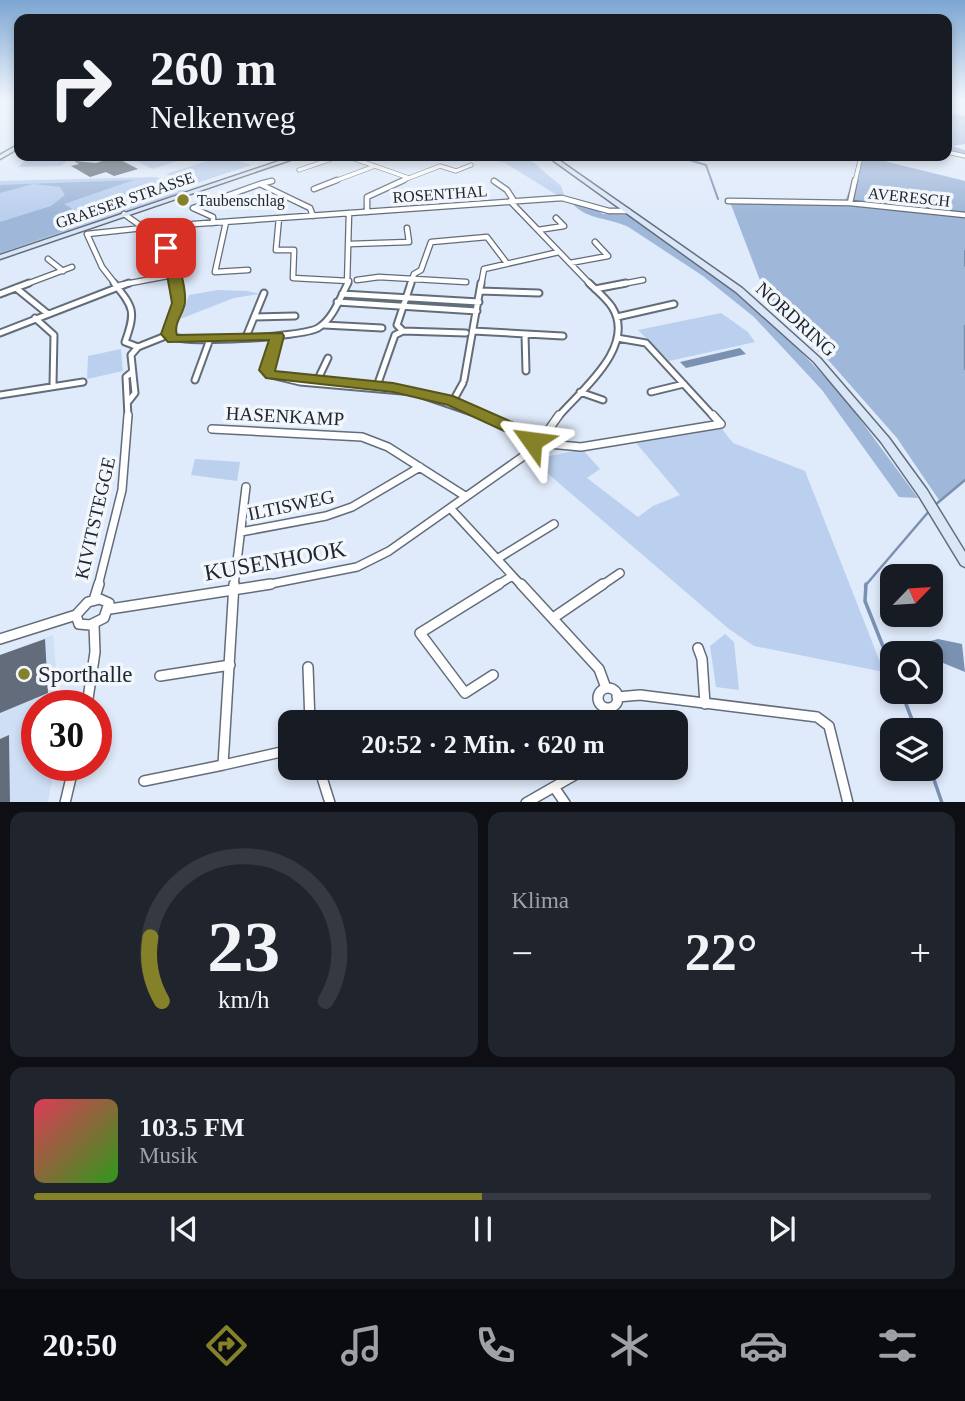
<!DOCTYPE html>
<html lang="de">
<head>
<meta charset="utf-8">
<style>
  body { margin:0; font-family:Georgia,serif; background:#20242c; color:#f1f3f6; height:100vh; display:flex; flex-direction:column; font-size:26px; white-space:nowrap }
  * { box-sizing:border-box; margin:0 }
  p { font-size:23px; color:#9ea1a6 }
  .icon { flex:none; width:38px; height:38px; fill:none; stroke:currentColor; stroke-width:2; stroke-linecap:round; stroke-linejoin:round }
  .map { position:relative; height:802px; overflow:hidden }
  .side { display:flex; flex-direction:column; gap:10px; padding:10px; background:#0d0f14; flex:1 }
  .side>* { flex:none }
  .banner { position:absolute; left:14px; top:14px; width:938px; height:147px; border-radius:14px; box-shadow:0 4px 10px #0003; background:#171b24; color:#f1f3f6; overflow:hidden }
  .needle { width:46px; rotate:65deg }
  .fabs { position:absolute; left:880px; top:564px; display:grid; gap:14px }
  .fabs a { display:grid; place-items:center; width:63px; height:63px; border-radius:14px; background:#171b24; box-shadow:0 4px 10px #0003; font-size:35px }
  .speed { position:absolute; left:21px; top:690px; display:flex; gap:14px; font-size:35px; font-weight:700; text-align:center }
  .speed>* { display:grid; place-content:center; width:91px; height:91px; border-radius:50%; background:#171b24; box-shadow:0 4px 10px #0003; line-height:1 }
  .speed .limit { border:10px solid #d22; background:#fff; color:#111 }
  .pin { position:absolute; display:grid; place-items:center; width:60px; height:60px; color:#fff; margin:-30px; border-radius:14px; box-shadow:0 4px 10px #0006 }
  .me { position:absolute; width:77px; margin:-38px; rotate:301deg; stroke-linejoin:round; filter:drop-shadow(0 0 5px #0008) }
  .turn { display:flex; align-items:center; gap:24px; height:147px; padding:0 21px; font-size:32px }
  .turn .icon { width:91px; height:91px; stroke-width:2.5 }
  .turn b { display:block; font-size:49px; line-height:60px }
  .big { font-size:52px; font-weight:800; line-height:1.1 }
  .side .card { flex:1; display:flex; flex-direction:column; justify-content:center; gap:10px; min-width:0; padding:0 24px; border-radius:14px; background:#20242c }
  .side .dial { align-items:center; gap:0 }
  .dial svg { height:182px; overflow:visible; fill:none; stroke:#363941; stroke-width:7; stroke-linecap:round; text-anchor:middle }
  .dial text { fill:#f1f3f6; stroke:none }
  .song { display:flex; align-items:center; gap:21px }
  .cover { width:84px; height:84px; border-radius:10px; background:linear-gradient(135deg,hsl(350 70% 55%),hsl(110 70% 35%)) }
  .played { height:7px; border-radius:4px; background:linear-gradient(90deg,#848129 50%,#363941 50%) }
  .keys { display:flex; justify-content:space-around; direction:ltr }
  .heat { display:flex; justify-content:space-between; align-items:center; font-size:38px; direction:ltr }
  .side .tiles { flex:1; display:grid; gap:10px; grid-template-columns:1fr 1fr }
  .card:last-child { grid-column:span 2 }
  .trip { position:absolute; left:278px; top:710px; width:410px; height:70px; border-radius:14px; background:#171b24; box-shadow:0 4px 10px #0003; font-weight:800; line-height:70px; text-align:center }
  .tab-bar { display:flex; height:112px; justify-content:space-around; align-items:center; background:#090b0e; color:#9ea1a6 }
  .tab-bar .icon { width:49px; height:49px }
  .tab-bar .active { color:#848129 }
  .tab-bar b { font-size:32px; color:#f1f3f6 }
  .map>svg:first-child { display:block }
  .built { fill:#cfdff5 }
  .green { fill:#bbd0ee }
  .forest { fill:#9fb7d9 }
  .water { fill:#7a91b1 }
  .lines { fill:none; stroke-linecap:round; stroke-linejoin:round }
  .stream-far2 { stroke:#7a91b1; stroke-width:2 }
  .stream-far1 { stroke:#7a91b1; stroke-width:2.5 }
  .stream { stroke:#7a91b1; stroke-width:3.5 }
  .building { fill:#626c7a }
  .minor-far4-casing { stroke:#636d7a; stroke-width:5 }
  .minor-far3-casing { stroke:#636d7a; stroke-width:7 }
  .minor-far2-casing { stroke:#636d7a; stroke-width:9 }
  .minor-far1-casing { stroke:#636d7a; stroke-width:10 }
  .minor-casing { stroke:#636d7a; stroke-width:12 }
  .secondary-casing { stroke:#636d7a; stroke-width:3 }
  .minor-far4 { stroke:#fff; stroke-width:3.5 }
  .minor-far3 { stroke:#fff; stroke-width:4.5 }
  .minor-far2 { stroke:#fff; stroke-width:5 }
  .minor-far1 { stroke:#fff; stroke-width:7 }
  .minor { stroke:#fff; stroke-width:9 }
  .secondary { fill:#d9e6f8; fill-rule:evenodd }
  .route { fill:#848129; stroke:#56541b; stroke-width:2 }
  .poi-dot { fill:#848129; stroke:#f2f7fd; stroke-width:2.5 }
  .labels { text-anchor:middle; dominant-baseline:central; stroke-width:7; stroke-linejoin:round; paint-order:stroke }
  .far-street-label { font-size:16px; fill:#23272d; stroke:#f2f7fd }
  .far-poi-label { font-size:16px; fill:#23272d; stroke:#f2f7fd; text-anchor:start }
  .street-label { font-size:19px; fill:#23272d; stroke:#f2f7fd }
  .near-street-label { font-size:23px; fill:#23272d; stroke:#f2f7fd }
  .near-poi-label { font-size:23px; fill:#23272d; stroke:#f2f7fd; text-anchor:start }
</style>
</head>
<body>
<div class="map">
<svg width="965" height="803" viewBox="0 0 965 803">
  <rect width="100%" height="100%" fill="#dfeafa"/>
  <!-- built -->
  <path class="built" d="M53 635 59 705H37V765H55L48 802 0 803V655Z"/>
  <!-- green -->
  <path class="green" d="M31 156H73L61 166 18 167Z
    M127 156H194L152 169Z
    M223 156 252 165 190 185 166 174Z
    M478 156H526L561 186 564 195 560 197 505 163Z
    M156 177 186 191 0 254V181Z
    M218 290 247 291 260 294 234 298 180 319 189 295Z
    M721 313 748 332 755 342 669 361 638 330Z
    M121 349 123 371 87 379 88 356Z
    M722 429 733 443 805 471 884 672 754 646 729 629 532 460 582 449 600 469 587 478 638 517 653 506 680 495 636 443Z
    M195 459 240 462 237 481 191 475Z
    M725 634 734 642 739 690 716 687 710 646Z"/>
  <!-- forest -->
  <path class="forest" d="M947 113 965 116V144L952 146 965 150V156L947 152Z
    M864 156 965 181V480L939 500 897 438 830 362 771 309 730 202 844 203Z
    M134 180 64 204 93 221 0 253V222L51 206 65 195 60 187 33 184 0 193V185Z
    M572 203 584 204 603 214 628 215 704 267 778 328 842 395 918 498 899 497 822 390 754 317 703 276 630 228C611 217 587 221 572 203Z"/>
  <!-- water -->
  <path class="water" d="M740 348 746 354 686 368 680 362Z
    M938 639 962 644 965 672 931 658 927 642Z"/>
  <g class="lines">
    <!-- stream-far2 -->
    <path class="stream-far2" d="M676 156 706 165 718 199
      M965 251V266"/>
    <!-- stream-far1 -->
    <path class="stream-far1" d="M965 326V369
      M935 505 965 480
      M865 586 930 510"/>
    <!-- stream -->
    <path class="stream" d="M866 584 865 601 892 669
      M901 691 916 730
      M930 768 942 803"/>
  </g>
  <!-- building -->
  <path class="building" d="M115 157 138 169 114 176 106 172 90 177 71 166 79 164 74 161 96 163Z
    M45 639 48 693 0 713V655Z
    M9 735 10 802H0V739Z"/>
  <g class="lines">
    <!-- minor-far4 casing -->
    <g class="minor-far4-casing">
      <path id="minor-far4" d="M947 152 965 156
        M346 156 409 178 400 182
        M299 170 340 156
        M409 178 440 166 456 171 471 165
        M268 182 272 181
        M332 182 375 166
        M855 182 861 156"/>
    </g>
    <!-- minor-far3 casing -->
    <g class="minor-far3-casing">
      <path id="minor-far3" d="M494 181 507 190 514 201
        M260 184 272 181
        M314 189 337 180
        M510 201 591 285
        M728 201 850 203 965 215
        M850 203 855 180
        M367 212V197L404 180
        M124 214C158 238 168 243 175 285
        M279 218 276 250H294L293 278 349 281
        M226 222 215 272 248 270
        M213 223V217L193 208 260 184 310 208 313 216
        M538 230 564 226 556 218
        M151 233 194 224 562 198 609 211H628
        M350 244 409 242 407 228
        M48 259 63 271
        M570 263 608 256 595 242
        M357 280 379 277 466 282
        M24 285 72 267
        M116 285 102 267 87 234 143 228
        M120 285 173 275
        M347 285 349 213
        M410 285 414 274 421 270 431 242 487 237 506 262
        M481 285 484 269 559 252
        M617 285 643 280"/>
    </g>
    <!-- minor-far2 casing -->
    <g class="minor-far2-casing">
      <path id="minor-far2" d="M114 283C134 308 136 311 125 342L138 347
        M16 288 48 314
        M595 289 626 283
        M480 291 539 293
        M0 294 29 283
        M342 294 479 302
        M337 302 477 311
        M254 317 295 316
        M617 317 674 304
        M35 318 54 335 53 385
        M324 325 382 328
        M403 331 397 325 411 283
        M403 331 466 333
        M473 331 563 336
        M0 333 129 283
        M525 334 526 371
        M168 335 178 303 175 283
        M168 335C180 345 303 337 318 328 333 319 340 298 348 283
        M277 336 267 370 271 375 300 382 413 392 486 417
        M246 337 264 293
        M617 338 646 343 714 417
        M195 380 210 339
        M464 380 481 283
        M317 381 328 358
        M377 386 395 335 403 331
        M580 392 603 400
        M651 392 684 384
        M0 395 83 382
        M453 401 463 383
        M128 402 135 393 131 355 138 347 168 335
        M128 417 126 377 132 372
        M558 417C581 390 637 347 612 307 606 298 596 290 589 283"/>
    </g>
    <!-- minor-far1 casing -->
    <g class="minor-far1-casing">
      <path id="minor-far1" d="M482 415 533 438
        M713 415 721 424
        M212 429 362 437 388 447 465 496
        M533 441a8 8 0 1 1 16 0a8 8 0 1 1-16 0Z
        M545 435 559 415
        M549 444 581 447 721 424
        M451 509 522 586
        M241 532 326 516 352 507 420 467
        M497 559 554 524
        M98 586 122 490 128 415
        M234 586 246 487
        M260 586 357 567 389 551 538 446
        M496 586 512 576
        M601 586 620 573"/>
    </g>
    <!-- minor casing -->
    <g class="minor-casing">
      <path id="minor" d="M234 584 223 765 290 750
        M521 584 599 669 606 688
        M100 599 109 603 104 618 90 625 79 624 76 615 88 602Z
        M94 600 99 584
        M110 609 271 584
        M553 618 603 584
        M0 639 76 615
        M698 648 702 659 705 704
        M308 667 310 723
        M493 675 465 693 420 633 499 584
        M160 676 230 665
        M598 698a10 10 0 1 1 20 0a10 10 0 1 1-20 0Z
        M617 697 640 695 817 717 829 726 848 803
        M87 705 95 652 94 625
        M319 768 330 803
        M144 781 223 765
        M554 787 565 803
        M65 803 74 765
        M526 803 587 768"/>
    </g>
    <!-- secondary casing -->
    <g class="secondary-casing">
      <path id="secondary" d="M19 144V148L0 159V155Z
        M294 156H302L0 259V255Z
        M547 156H553L742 288 820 358 889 438 927 490 965 552V567L961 565 919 496 881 442 814 362 736 292Z"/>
    </g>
    <!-- minor-far4 -->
    <use href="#minor-far4" class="minor-far4"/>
    <!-- minor-far3 -->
    <use href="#minor-far3" class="minor-far3"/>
    <!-- minor-far2 -->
    <use href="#minor-far2" class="minor-far2"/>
    <!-- minor-far1 -->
    <use href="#minor-far1" class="minor-far1"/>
    <!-- minor -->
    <use href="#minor" class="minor"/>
    <!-- secondary -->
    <use href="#secondary" class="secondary"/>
  </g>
  <!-- sky -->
  <linearGradient id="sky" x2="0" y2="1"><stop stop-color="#7ca6d2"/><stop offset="0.47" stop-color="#f1f6fd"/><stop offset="1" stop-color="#f1f6fd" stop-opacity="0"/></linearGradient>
  <rect width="965" height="213" fill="url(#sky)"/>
  <!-- route -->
  <path class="route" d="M162 246H170C178 259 186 286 185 302 184 314 173 323 177 335L282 333 284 336 275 371 393 383 453 396 539 434 541 441 532 447 526 445 524 440 448 405 393 392 266 378 259 370 269 340 168 342 161 334 172 303Z"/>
  <!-- markers -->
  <g class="poi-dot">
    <circle cx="183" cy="200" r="7"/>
    <circle cx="24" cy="674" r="7"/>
  </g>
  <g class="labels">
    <!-- far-street labels -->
    <g class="far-street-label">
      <text transform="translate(440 194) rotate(-4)">ROSENTHAL</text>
      <text transform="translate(909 197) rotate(6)">AVERESCH</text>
      <text transform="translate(125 200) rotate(-19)">GRAESER STRASSE</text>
    </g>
    <!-- far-poi labels -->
    <g class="far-poi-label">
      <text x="197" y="200">Taubenschlag</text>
    </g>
    <!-- street labels -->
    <g class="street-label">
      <text transform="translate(796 319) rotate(42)">NORDRING</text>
      <text transform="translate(285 416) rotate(3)">HASENKAMP</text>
      <text transform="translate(291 505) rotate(-12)">ILTISWEG</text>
      <text transform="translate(95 518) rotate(-77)">KIVITSTEGGE</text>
    </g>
    <!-- near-street labels -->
    <g class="near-street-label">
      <text transform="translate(275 561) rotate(-10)">KUSENHOOK</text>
    </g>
    <!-- near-poi labels -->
    <g class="near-poi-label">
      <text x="38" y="674">Sporthalle</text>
    </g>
  </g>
</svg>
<div class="fabs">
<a><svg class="needle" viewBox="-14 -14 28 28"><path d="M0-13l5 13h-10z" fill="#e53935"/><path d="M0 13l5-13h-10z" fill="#9ea1a6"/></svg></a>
<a><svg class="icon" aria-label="search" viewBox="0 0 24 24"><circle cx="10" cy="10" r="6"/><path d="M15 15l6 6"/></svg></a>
<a><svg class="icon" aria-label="layers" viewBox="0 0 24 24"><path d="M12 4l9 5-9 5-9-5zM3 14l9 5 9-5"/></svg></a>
</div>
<div class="speed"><div class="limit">30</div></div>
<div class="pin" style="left:166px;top:248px;background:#d93025"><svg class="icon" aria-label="arrive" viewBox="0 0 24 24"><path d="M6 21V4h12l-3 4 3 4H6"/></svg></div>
<svg class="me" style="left:532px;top:441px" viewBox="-20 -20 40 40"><path d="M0-17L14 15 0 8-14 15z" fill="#848129" stroke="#fff" stroke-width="4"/></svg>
<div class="trip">20:52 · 2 Min. · 620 m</div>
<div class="banner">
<div class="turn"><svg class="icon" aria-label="right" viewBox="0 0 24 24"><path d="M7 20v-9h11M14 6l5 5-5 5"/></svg><div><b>260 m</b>Nelkenweg</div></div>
</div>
</div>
<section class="side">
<div class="tiles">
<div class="card dial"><svg viewBox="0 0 100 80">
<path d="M14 69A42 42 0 1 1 86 69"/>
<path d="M14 69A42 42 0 0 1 9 41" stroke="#848129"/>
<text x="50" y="56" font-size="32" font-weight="700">23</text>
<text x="50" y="72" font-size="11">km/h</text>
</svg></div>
<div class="card"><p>Klima</p>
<div class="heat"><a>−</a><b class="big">22°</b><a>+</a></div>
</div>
<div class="card">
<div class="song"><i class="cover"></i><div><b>103.5 FM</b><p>Musik</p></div></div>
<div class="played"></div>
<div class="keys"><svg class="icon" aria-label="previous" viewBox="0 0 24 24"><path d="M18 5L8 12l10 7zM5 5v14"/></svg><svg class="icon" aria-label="pause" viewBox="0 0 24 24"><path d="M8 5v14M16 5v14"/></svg><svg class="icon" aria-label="next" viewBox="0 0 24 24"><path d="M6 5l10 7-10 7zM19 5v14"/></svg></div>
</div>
</div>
</section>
<nav class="tab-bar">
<b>20:50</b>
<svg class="icon active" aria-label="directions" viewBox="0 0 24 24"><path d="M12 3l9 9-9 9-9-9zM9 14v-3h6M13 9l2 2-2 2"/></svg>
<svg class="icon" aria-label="music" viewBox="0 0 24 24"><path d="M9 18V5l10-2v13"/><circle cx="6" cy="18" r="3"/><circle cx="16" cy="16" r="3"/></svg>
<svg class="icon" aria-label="phone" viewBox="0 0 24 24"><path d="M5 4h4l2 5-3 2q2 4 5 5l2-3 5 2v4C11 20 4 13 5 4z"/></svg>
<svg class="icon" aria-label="climate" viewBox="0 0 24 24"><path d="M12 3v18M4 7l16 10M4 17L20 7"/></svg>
<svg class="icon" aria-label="car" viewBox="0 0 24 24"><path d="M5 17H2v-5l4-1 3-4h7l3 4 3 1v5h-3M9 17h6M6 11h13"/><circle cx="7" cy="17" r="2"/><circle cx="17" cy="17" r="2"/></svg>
<svg class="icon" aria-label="filters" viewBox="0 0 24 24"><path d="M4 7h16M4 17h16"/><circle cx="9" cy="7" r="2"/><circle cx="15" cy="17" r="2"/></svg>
</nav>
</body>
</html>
